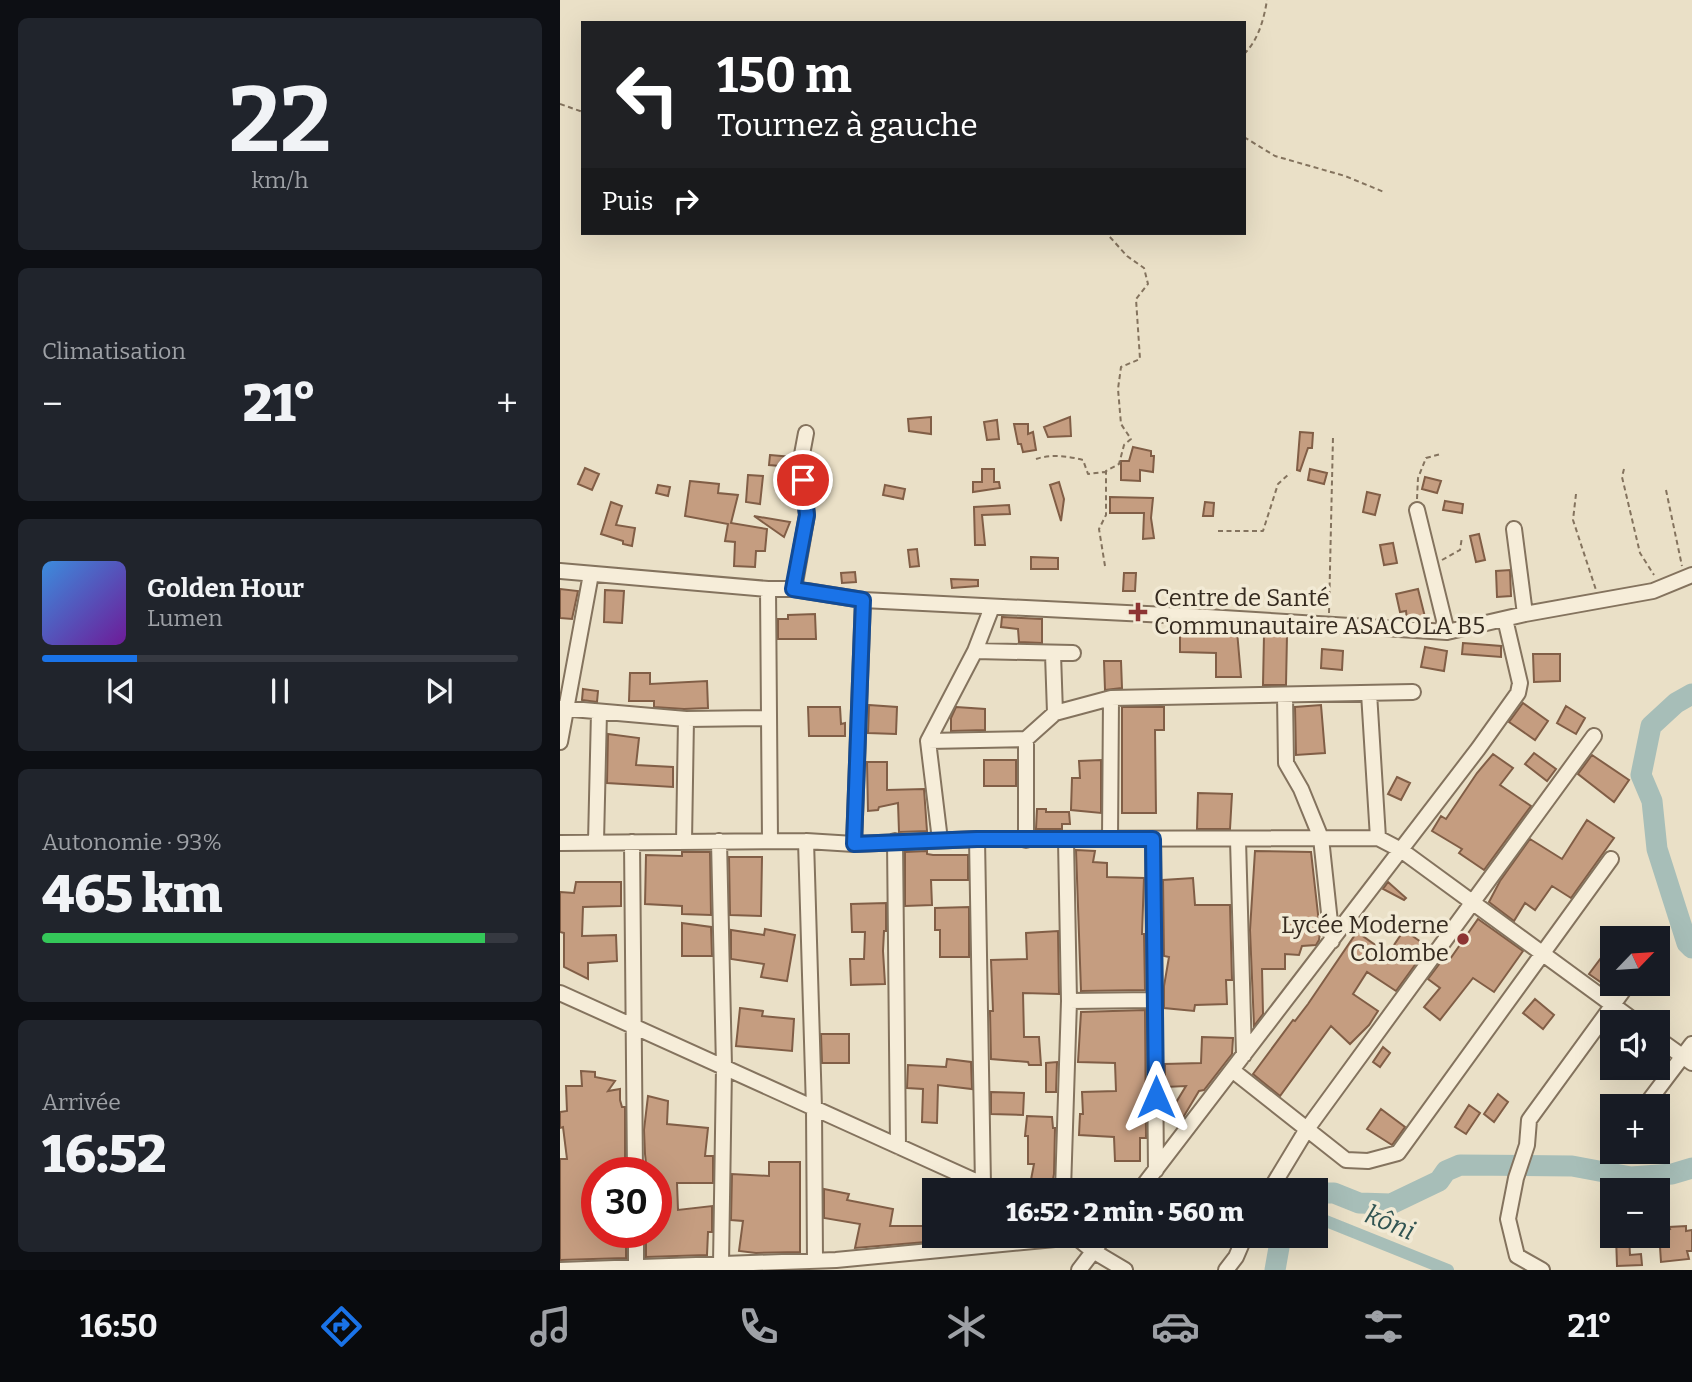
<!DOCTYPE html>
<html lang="fr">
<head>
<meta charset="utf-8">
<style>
  body { margin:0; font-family:Bitter,serif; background:#20242c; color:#f1f3f6; height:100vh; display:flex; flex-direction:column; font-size:26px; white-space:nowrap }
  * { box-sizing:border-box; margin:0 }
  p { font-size:23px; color:#9ea1a6 }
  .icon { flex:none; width:38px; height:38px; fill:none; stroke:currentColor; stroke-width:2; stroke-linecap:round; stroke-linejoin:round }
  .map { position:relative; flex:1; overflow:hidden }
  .sheet { display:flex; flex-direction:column; gap:18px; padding:18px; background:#0d0f14; width:560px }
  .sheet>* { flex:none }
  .hud { position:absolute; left:21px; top:21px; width:665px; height:214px; border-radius:0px; box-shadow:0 7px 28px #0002; background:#202124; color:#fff; overflow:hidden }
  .needle { width:46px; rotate:65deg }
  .controls { position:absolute; left:1040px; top:926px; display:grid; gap:14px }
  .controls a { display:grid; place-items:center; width:70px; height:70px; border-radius:0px; background:#171b24; box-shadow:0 7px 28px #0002; font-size:35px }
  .speed { position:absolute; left:21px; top:1157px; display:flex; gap:14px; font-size:35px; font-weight:700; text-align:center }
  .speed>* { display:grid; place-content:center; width:91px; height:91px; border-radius:50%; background:#171b24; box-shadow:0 7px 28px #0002; line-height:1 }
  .speed .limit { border:10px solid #d22; background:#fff; color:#111 }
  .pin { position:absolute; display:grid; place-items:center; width:60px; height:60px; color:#fff; margin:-30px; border:4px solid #fff; border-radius:50%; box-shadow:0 2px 7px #0007 }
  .me { position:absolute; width:77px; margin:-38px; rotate:0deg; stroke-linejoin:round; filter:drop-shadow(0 0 5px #0008) }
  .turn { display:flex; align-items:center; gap:24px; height:147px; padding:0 21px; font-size:32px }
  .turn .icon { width:91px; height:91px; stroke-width:2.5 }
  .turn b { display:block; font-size:49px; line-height:60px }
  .then { display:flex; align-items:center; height:66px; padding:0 21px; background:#0003; gap:14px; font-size:26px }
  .big { font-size:52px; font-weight:800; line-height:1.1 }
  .sheet .card { flex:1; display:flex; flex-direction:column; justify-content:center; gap:10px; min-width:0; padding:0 24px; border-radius:10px; background:#20242c }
  .sheet .dial { align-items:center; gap:0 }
  .dial b { font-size:91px; line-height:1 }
  .song { display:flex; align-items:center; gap:21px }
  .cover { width:84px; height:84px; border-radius:10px; background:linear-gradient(135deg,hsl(210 70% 55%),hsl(280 70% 35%)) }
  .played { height:7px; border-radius:4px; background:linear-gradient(90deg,#1a73e8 20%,#363941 20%) }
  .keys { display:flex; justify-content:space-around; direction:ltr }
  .heat { display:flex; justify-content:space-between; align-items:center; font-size:38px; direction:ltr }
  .charge { height:10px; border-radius:5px; background:linear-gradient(90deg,#34c759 93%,#363941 0) }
  .trip { position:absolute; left:362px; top:1178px; width:406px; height:70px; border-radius:0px; background:#171b24; box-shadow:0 7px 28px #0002; font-weight:800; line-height:70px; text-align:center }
  .tabs { display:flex; height:112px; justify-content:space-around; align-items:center; background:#090b0e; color:#9ea1a6 }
  .tabs .icon { width:49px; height:49px }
  .tabs .active { color:#1a73e8 }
  .tabs b { font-size:32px; color:#f1f3f6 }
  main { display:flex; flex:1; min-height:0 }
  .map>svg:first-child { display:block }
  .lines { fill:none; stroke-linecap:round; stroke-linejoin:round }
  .canal { stroke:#a7beb8; stroke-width:12 }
  .river { stroke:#a7beb8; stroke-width:21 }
  .building { fill:#c59d80; stroke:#815e46; stroke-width:2 }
  .minor-casing { stroke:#84735e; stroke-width:18 }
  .path { stroke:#84735e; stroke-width:2; stroke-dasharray:5 3.5; stroke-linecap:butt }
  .minor { stroke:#f6edd9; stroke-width:14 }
  .route-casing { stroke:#114b97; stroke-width:18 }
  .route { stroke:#1a73e8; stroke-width:12 }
  .poi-dot { fill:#8d3433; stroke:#f2ead5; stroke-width:2.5 }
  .labels { text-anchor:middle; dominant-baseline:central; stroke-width:7; stroke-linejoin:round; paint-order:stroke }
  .poi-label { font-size:24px; fill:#362b20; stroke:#f2ead5; text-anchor:start }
  .water-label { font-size:26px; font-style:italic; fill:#315452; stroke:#f2ead5 }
</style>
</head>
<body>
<main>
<section class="sheet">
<div class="card dial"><b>22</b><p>km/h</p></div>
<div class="card"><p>Climatisation</p>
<div class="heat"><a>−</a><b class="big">21°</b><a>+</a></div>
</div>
<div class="card">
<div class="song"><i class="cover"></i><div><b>Golden Hour</b><p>Lumen</p></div></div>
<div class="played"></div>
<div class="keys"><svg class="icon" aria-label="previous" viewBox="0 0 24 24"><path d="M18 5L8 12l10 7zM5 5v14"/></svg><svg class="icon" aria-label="pause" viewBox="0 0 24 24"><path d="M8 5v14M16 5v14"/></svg><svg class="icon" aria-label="next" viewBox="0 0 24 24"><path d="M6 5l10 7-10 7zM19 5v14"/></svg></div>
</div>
<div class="card"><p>Autonomie · 93%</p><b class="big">465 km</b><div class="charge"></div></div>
<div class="card"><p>Arrivée</p><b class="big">16:52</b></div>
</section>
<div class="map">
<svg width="1132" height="1270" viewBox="0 0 1132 1270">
  <rect width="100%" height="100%" fill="#eae0c7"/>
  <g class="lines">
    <!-- canal -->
    <path class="canal" d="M756 1217 888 1270"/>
    <!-- river -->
    <path class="river" d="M1132 694 1116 703 1091 726 1081 775 1092 801 1097 849 1127 943 1132 948
      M756 1193H774L799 1203 831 1204 879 1181 886 1171 900 1165 1012 1166 1071 1177 1112 1174 1132 1168
      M715 1270 721 1236"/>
  </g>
  <!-- building -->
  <path class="building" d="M371 417V434L349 431 348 419Z
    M510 417 511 436 488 437 484 427Z
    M437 420 439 439 427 440 424 422Z
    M454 424H468V434L473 432 476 450 463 452 461 444H458Z
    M740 432 753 433 752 448H748L740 471 737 470Z
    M573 447 591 451V456H594L593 472 580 470V481L561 480V461H569Z
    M210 455 232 457 231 467 209 465Z
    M25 468 39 474 32 490 18 484Z
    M422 469H434V482H439L440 488 413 492V482H422Z
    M750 469 767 473 764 484 748 480Z
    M188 475 203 476 200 504 186 502Z
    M865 477 881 481 877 493 862 489Z
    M130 481 159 484 158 493 178 495 171 523 207 529 205 551H196L195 567 174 566 175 542 165 541 168 524 125 516Z
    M499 482 504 499 501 521 490 485Z
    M98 485 110 487 108 496 96 493Z
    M325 485 345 489 343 499 323 495Z
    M807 492 820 495 815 515 803 512Z
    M550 497 593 498 591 518 594 538 583 539 584 513H550Z
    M885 501 903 504 902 513 883 510Z
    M51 502 62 506 56 525 75 528 72 546 63 544V541L41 534Z
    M645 502 654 503 653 516H643Z
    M449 505 450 514 422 515 425 545H415L414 507Z
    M194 516 230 522 224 537Z
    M919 534 925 560 916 562 910 536Z
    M833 543 837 563 824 565 820 545Z
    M357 549 359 566 350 567 348 550Z
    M471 557 498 558V569H471Z
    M950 570 951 596 937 597 936 571Z
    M295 572 296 582 282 583 281 573Z
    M564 573H576L575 591H563Z
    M391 579 418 580V586L392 588Z
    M0 589 18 591 12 619 0 618Z
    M858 589 866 621 847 620 846 611 840 612 836 594Z
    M45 590 64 591 62 623 44 622Z
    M255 614 256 639H218V619H228V615Z
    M442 617 482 619V643L459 642 458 629 441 627Z
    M639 629V633L651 634 677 631 681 677H656V653L620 652V630Z
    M704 635H727L726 685H703Z
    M903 643 941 646V657L902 654Z
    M865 647 887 651 884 671 861 667Z
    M762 649 783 651 782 670 761 668Z
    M973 654H1000V681L974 682Z
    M544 661H561L562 688 545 690Z
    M70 673H90V684L147 681 148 708 124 709 94 707V701H69Z
    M23 689 38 691 37 702 22 700Z
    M963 703 988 721 975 740 949 722Z
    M309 705 337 707 336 734 308 733Z
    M761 705 765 753 736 755 735 707Z
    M1006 706 1025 718 1016 734 997 723Z
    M248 707H280L281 724 285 723V736H249Z
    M396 707 425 709V730L391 731V718Z
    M562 707H604V730H595L596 813H562Z
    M48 734 79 738 76 765 113 767V787L47 783Z
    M974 753 996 769 987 781 965 764Z
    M933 754 953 768 940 785 971 806 924 870 899 853 902 849 872 831 881 816 886 819 917 773Z
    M1032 755 1069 780 1054 802 1018 774Z
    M424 760H456V786H424Z
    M541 760V813L511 810 512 778H520L519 761Z
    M307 762H327V790L364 789 367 831 339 832 338 803 319 807 318 810 308 811Z
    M837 777 850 783 841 800 828 794Z
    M638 793 672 794 670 829H637Z
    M477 809H486V812H509L510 824H502V829H476Z
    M1027 820 1054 838 1011 898 992 886 975 910 965 903 954 921 929 902 940 881 970 839 1002 859Z
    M516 850 535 851 533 862 547 863V877L584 878 582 934H584L585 990 521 991Z
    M367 851V854L373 855H408V880H371L372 905 345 906V852Z
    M695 851 751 852 760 932 759 940 756 945 742 946 739 955 725 954V969H702L703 1014 694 1026 690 930Z
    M122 852H150L151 915 122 914V906L85 904 86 855 122 856Z
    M169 857H202L201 916 170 915Z
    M633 878 635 905H670L672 980H666L667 1004 635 1005 634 1011 604 1008V986L609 957 604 956 603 880Z
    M16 882H61V906L23 907 22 936 56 935 57 961 28 963V979L4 967V933L0 932V892L14 893Z
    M828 882 846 898 844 900 823 889Z
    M326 903V931H324L323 951 325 984 291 985 290 959H304L305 932H292L291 904Z
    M409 907V957H380V930H375V908Z
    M918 919 963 951 934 992 913 978 880 1020 864 1007 880 988 868 979 883 959 888 962Z
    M122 923 151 927 152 956H122Z
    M205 929 235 935 227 981 201 977 204 964 171 959V930L204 935Z
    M844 930 868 947 836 991 807 972 793 994 818 1011 809 1025 790 1044 771 1026 720 1096 693 1074 733 1020 735 1021 748 1004 797 932 828 954Z
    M498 931 499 994 463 993 464 1037H479L481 1065H469L468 1062 431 1059 430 1011H433L431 960 467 959 466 933Z
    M1041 958 1052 966V990L1029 974Z
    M975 999 994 1015 983 1029 963 1013Z
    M180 1008 203 1011 202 1016 234 1019 232 1051 176 1046Z
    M585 1010 586 1138H580V1161H555L554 1137 519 1135 520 1114H523L522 1092 556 1091 555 1063 518 1062 521 1012Z
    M261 1034H289V1063H262Z
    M642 1037 673 1038 672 1054 644 1090 639 1091 621 1121 609 1114 626 1086 605 1087V1064L641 1063Z
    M823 1047 830 1053 820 1067 813 1062Z
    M387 1059 411 1062 412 1089 378 1085 377 1123 362 1122 363 1089 347 1088 348 1065 386 1067Z
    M497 1062 496 1092H486V1063Z
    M21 1071 35 1072V1077L55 1081 48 1091 60 1089V1100L62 1107H65V1172H37V1232H66V1258L0 1260V1159H7L3 1127 0 1128V1112L7 1111 6 1086H22Z
    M431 1092 464 1093 463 1115 431 1114Z
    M938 1094 948 1102 934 1122 924 1114Z
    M88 1096 108 1101 107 1124 148 1128 145 1156H153V1183H117L118 1210 152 1206V1232H148L147 1255 86 1257V1232H96V1172H87L85 1154 84 1130Z
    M909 1105 920 1113 906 1134 895 1127Z
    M821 1109 845 1127 832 1145 807 1129Z
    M467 1116 492 1117 493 1128H495L494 1174 491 1190H469L474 1164H468V1136H465Z
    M209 1162H240V1252L196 1253 179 1251 183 1221 171 1220 172 1174 209 1176Z
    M264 1189 289 1194 287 1200 333 1209 330 1226H365L366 1242 295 1248 300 1224 264 1218Z
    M1126 1226V1231L1132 1230V1251H1127L1129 1259 1101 1262 1099 1232 1110 1229 1109 1227Z
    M1056 1236H1069L1070 1255 1081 1254 1082 1265 1057 1266Z"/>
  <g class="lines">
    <!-- minor casing -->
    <g class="minor-casing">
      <path id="minor" d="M857 510 887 632
        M954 529 965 614
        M0 571 208 589H234L303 600 647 617 887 632 965 614 1093 591 1132 575
        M208 589 210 841
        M234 589 247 515 240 465 246 433
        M415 651 513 653
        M809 693 818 838
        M725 695 726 763 741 789 761 838 772 941
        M0 708 126 719 207 718
        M495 713 551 698 853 692
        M466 739V840
        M368 741 466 739 495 713 493 654
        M0 742 31 574
        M417 839 423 1185
        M550 839 551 698
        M593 839 596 1170
        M380 840 368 741 415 651 432 607
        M678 840 684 1055
        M159 841 164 1067 161 1264
        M246 841 254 1108 255 1261
        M335 841 338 1146
        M36 842 39 712
        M72 842 75 1172
        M124 842 126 719
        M0 843 246 841 294 844 417 839 818 838 841 850 1076 1022
        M294 844 303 600
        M0 993 435 1190
        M509 1001 595 1000
        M1097 1038 1132 1063
        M672 1070 786 1160 808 1161 838 1153 1051 859
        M1085 1106 1132 1044
        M503 1190 509 1001 506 840
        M580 1190 918 749 958 693 960 683 945 619
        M710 1190 747 1129 1034 736
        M76 1232V1267
        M0 1270 276 1260 516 1237 533 1251 565 1270
        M519 1270 545 1236
        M666 1270 676 1257 685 1236
        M982 1270 957 1256 948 1219 956 1178 967 1145 969 1120 1068 984"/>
    </g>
    <!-- path -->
    <path class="path" d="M684 54C698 41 704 19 707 0
      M0 104 23 112
      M684 137 715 156 785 176 824 192
      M476 459C490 454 508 456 523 460L528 474 545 472
      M1064 469 1062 477 1080 553 1094 575
      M1106 490 1122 566
      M1016 494 1013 520 1036 590
      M857 499 858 478 866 458 881 454
      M658 531H703L718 484 730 473
      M882 560 900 550 902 537
      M545 566 539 529 546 515V471L559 464 564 445 571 439 561 424 558 389 561 367 580 359 576 299 588 284 584 268 567 256 549 236
      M769 613 773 437"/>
    <!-- minor -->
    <use href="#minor" class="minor"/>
  </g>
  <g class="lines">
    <!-- route casing -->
    <g class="route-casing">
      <path id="route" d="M243 480 247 515 233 589 303 600 294 844 417 839H593L596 1097"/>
    </g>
    <!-- route -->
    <use href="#route" class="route"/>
  </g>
  <!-- markers -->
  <g class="poi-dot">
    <path d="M574.5 601.5h7v7h7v7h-7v7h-7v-7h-7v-7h7z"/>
    <circle cx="903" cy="939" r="7"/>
  </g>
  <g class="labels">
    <!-- poi labels -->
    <g class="poi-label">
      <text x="594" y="598">Centre de Santé<tspan x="594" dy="28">Communautaire ASACOLA B5</tspan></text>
      <text x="889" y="925" text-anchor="end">Lycée Moderne<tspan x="889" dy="28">Colombe</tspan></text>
    </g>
    <!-- water labels -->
    <g class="water-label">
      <text transform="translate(830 1223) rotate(22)">kôni</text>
    </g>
  </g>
</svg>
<div class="controls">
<a><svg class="needle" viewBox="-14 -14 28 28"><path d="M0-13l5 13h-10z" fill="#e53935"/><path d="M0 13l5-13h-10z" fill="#9ea1a6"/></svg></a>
<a><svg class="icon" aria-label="sound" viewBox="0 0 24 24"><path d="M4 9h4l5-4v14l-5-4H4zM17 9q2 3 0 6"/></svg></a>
<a>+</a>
<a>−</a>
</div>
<div class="speed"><div class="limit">30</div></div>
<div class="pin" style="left:243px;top:480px;background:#d93025"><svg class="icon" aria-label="arrive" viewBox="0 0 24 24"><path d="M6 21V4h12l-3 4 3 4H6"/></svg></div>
<svg class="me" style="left:596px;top:1097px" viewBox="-20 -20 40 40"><path d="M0-17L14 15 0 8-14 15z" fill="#1a73e8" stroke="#fff" stroke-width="4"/></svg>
<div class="trip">16:52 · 2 min · 560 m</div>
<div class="hud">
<div class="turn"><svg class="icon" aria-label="left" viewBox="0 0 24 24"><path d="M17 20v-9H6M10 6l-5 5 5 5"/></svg><div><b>150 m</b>Tournez à gauche</div></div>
<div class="then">Puis<svg class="icon" aria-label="right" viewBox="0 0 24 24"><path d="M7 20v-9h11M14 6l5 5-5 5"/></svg></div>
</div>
</div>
</main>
<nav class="tabs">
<b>16:50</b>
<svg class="icon active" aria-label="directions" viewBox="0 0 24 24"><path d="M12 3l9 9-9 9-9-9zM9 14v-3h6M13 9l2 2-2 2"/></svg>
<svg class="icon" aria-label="music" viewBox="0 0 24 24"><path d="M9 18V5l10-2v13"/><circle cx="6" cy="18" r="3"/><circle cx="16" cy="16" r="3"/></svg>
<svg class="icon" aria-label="phone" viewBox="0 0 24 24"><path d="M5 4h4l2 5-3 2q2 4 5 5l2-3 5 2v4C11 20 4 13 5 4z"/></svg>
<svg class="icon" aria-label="climate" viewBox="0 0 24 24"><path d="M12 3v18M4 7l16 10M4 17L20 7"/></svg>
<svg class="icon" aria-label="car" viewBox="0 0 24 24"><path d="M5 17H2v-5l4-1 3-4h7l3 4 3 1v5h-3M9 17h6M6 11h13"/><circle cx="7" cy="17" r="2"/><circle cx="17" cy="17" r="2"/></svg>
<svg class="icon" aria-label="filters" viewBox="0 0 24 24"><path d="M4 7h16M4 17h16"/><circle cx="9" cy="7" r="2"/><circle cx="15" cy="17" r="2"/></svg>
<b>21°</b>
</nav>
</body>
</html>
